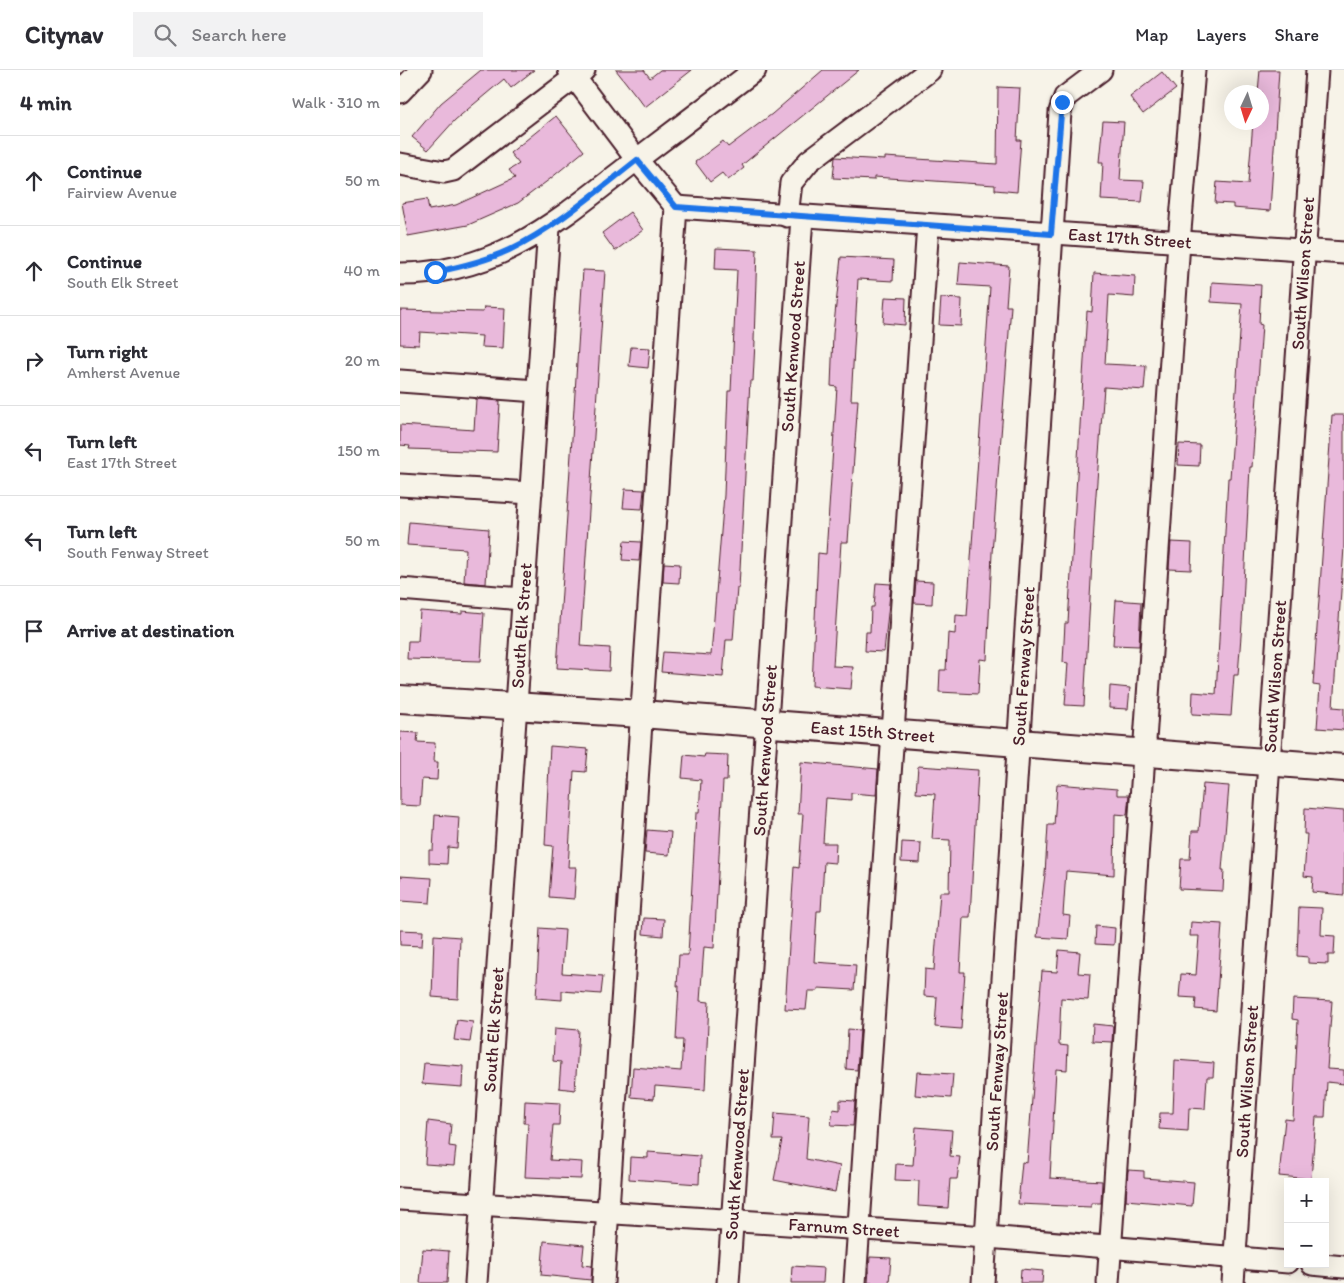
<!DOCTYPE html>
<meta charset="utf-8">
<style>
body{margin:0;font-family:Itim,sans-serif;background:#f2f2f3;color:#2b2b33}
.controls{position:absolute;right:15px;bottom:15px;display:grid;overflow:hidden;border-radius:0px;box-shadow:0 5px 20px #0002}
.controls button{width:45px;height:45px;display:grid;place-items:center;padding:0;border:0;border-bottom:1px solid #e1e1e2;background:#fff;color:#2b2b33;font:25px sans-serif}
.compass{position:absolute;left:824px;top:15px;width:45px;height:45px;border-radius:50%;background:#fff;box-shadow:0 5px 20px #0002;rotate:184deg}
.stop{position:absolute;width:15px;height:15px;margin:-11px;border:4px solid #1a73e8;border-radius:50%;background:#fff}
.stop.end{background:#1a73e8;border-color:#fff;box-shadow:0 1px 5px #0008}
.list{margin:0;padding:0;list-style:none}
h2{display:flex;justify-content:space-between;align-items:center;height:65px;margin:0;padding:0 20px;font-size:21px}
h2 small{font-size:16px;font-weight:400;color:#7c7c81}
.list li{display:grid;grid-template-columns:32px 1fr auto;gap:15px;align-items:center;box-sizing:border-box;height:90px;padding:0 20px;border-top:1px solid #e1e1e2}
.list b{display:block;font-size:19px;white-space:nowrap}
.list p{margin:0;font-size:16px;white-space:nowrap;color:#7c7c81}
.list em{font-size:16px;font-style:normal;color:#7c7c81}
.icon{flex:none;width:28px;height:28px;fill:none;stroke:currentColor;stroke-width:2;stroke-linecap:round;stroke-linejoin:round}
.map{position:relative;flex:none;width:944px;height:1213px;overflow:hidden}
header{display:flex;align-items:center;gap:30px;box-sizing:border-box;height:70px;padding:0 25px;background:#fff;border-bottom:1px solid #e1e1e2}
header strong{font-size:24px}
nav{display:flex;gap:28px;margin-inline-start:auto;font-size:18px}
.search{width:350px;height:45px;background:#f2f2f3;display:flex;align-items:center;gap:12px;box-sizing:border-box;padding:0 18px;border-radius:0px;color:#7c7c81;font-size:19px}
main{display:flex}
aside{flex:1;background:#fff}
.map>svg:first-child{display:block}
.building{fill:#e9b9db;stroke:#4a1f2b}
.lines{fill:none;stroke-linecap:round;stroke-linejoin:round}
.minor-casing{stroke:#4a1f2b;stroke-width:25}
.major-casing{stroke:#4a1f2b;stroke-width:30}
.minor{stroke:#f7f3e8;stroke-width:21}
.major{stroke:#f7f3e8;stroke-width:26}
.route{stroke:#1a73e8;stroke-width:6}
.labels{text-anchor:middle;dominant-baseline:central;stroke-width:4.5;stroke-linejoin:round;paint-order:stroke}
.street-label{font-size:18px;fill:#4a1f2b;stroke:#f7f3e8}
</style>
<header>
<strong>Citynav</strong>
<div class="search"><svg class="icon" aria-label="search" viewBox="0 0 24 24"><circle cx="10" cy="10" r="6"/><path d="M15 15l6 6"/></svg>Search here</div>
<nav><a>Map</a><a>Layers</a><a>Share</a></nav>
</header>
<main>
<aside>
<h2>4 min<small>Walk · 310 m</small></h2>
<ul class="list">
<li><svg class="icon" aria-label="ahead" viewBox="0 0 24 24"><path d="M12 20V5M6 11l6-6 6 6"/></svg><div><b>Continue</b><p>Fairview Avenue</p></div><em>50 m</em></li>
<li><svg class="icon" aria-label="ahead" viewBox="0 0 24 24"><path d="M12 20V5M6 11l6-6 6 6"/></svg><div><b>Continue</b><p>South Elk Street</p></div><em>40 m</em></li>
<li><svg class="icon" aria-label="right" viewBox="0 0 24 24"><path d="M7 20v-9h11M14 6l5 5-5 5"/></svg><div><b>Turn right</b><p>Amherst Avenue</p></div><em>20 m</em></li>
<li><svg class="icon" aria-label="left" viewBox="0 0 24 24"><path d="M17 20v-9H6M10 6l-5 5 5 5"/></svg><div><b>Turn left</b><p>East 17th Street</p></div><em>150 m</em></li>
<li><svg class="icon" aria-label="left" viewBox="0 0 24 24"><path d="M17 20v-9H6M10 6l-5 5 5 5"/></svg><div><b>Turn left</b><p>South Fenway Street</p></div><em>50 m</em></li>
<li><svg class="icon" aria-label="arrive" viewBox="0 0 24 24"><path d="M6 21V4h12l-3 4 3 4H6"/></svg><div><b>Arrive at destination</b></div></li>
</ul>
</aside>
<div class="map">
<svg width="944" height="1213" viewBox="0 0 944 1213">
<rect width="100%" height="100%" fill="#f7f3e8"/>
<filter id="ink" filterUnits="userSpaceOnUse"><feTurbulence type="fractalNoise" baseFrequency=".02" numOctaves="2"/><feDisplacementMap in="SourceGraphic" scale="10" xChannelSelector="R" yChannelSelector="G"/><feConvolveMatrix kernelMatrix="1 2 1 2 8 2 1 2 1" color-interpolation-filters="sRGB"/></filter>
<g filter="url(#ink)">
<path class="building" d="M81,0h53l-23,18 -7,-9 -49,41 -27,30 -16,-13 29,-34z
M216,0h28l6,8 10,-8h32l-47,37z
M423,0h36l-117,95 2,3 -16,12 -6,-7 -12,9 -15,-20 28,-21 5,6 44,-33z
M860,0h19l-9,141 -37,-3v-4l-18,-1 2,-21 31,2 5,-62h9v-30h-4z
M762,2l14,17 -33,25 -13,-17z
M598,17l22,1 -3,52h4l-4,52 -22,-2v-5l-121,-8v3l-41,-2 2,-21 50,3v-3l112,7z
M156,46l28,35 -34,28 -32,24 -50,22 -60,11 -6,-33 25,-4 2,11 27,-5 59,-27 -6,-8 10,-6 -9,-11z
M703,51l21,1 -4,58 24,1 -2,21 -41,-2 2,-38h-4z
M230,142l13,18 -28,21 -13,-18z
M316,178l41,2 -3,91 1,1 -2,39h-3l-11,207h-2l-4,52h-7l-3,37 -62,-5 2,-20 48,3 13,-160 4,-104h3l6,-121 -22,-1z
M441,187l53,3 -1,21 -35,-2 -7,121h7l-10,142h-7l-8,124 20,1 -2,22 -39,-3 6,-133 8,1 11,-167 -6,-1 2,-52z
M560,192l49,4 -3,40h5l-19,247 -5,107 -7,-1 -2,35 -39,-2 1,-22h6l2,-37 7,1 1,-19 11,1 23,-329 -32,-2z
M183,200l22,1 -25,375 30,2 -1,23 -52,-3z
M694,203l41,3 -1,21 -25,-2 -4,69 41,2 -2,24 -40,-3 -9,121 -11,198 -19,-1 3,-42 -5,-1 2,-39h3l19,-312 5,1z
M812,212l49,3 -2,39 3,1 -10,142h-2l-8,156 -4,52h-4l-3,41 -39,-2 1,-22 23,2 12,-216h2l12,-174 -31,-2z
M485,227l21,1 -1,27 -22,-2z
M541,228l21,1 -1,27 -22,-1z
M84,237l21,1 -2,40 -22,-1 1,-11 -62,-4 -1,13 -19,-1v-34l83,2z
M231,277l19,1 -2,20 -19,-2z
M76,329l24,2 -3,51 -88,-3 1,-3 -10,-1v-20l74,5z
M932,345h12v132l-11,160 11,1v22l-27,-2 3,-42 -7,-1z
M779,374l21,1 -1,21 -21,-1z
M225,419l19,1 -2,19 -19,-1z
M9,452l80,7 -3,55 -22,-2 2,-33 -59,-4z
M224,471l17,1 -2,19 -17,-1z
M771,472l21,1 -1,27 -22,-1z
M264,493l16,1 -1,19 -16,-1z
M516,511l17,1 -1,22 -18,-1z
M476,513l15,1 -7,68 -19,-1 1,-19h4l1,-25h3z
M716,530l25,2 -2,44 -26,-1z
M20,541l42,3v-3l22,2 -3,48 -74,-2 1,-18h10z
M710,616l20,2 -2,21 -19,-1z
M0,662l18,1 -1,9 18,1 -1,19h4l-1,18 -15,-1 -2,27 -20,-1z
M150,676l38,3 -2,23 -12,-1 -6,96h8l-2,32 -25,-2 4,-51 -8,-1z
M305,684l23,1 -1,26h-4l-9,167 -10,-1 -4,54 9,1 -4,88 -50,-4 -1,13 -23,-2 2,-30 48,4 2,-31h-7l3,-54h-2l2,-31h9l8,-142h3l2,-33 -19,-2 2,-23 20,2z
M401,692l77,7 -2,26 -25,-2v7l-25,-2 -3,45h13l-1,20 -11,-1 -3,49h-4l-3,51 42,3 -2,25 -36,-2v3h-10l-2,19 -21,-1 9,-142 5,1 4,-54h-5z
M518,696l60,4 -8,147h-7l-3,55h5l-4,57 -26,-2 2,-30 -13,-1 1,-27 9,1 6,-78h9l1,-52 -18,-1 3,-45 -19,-1z
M657,714l60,5v6h12l-2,20 -12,-1 -1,61 -48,-4 -3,44 7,1 -2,23 -31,-2 8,-63 3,-49h6z
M803,714l26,2 -7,84h2l-1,21 -44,-2 2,-30h9l2,-28h7z
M905,738l39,3v84l-32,-3 1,-15 -9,-1 3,-42h-3z
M35,745l24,2 -2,31 -9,-1 -1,17 -18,-1v-13h4z
M247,760l24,2 -2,23 -24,-2z
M502,772l19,1 -1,20 -19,-1z
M0,806l32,2 -2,25 -30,-2z
M899,837l23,1 -1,27 14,1 -1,19h-6v9l-20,-1v-6l-11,-1z
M244,848l20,1 -1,17 -20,-2z
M791,852l31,2 -6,87 -21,-2 1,-11 -17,-1 2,-23 15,1 3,-39h-9z
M696,856l19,2 -1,17 -19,-1z
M140,858l25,2 -3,43 41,3 -2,18 -39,-3v9l-26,-2z
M0,860l23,1 -1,15 -22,-1z
M34,865l26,2 -2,62 -26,-2z
M659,880l21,2 -2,21 12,1 -2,26 -27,-2 -2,47 9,1 -1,24 -11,-1 -6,109 52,3 -1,22h-10v4l-73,-3 4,-42 5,1 15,-192 15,1z
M893,929l39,2 -5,68 17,1v14l-17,-2 -2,35h-9l-5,62 -32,-3 6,-57 8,1 5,-100 -6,-1z
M57,950l16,2 -3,20 -16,-2z
M693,954l20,2 -1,16 -20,-1z
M155,958l24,2 -4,60 -16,-2 2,-26 -8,-1z
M448,959l12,1 -3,40 -11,-1z
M775,990l39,3 -1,14h-6l-2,32 -16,-1 -1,23 -29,-2 1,-16h13z
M24,993l39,3 -1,21 -40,-3z
M517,1002l36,2 -2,24 -36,-3z
M440,1030l15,1 -2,25 -22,-1 2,-16 7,1z
M125,1031l35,2 -1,22h-6l-3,35 32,2 -1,17 -56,-2 3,-54h-4z
M375,1043l34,3 -3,43 34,7 -5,26 -61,-12 8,-40h-9z
M28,1051l23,3 -2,22 7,1 -2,19 -29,-2z
M516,1057l36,3 -2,26 10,1 -3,22h-7l-2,29 -30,-2 1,-25 -24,-1 1,-16 17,1z
M248,1082l52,4 -1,28 -70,-5 1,-22 18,1z
M728,1100l16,1v7l50,4 -2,24 -66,-6z
M144,1171l40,4 -2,20 10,1 -1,14 -50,-5z
M23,1179l26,2 -2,32h-27z
M470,1187l21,1 -2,25h-21z
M392,1196l32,2 -1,15h-32z
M621,1199l22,2 -1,12h-22z"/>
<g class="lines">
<defs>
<g id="minor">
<path d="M169,0l68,90 39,47"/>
<path d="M0,22l21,-22"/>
<path d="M0,94l44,8 9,-2 131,-100"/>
<path id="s1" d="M276,137l668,46"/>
<path d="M387,146l4,-33 18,-22 121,-91"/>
<path d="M0,204c98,0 158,-53 231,-110 41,-31 83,-63 124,-94"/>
<path d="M0,311l137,10"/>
<path d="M0,415l131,8"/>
<path d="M0,519l122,10"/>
<path id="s2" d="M0,1129l587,38 301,25"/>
<path d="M912,1194l32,3"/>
<path id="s3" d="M76,1213l73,-1055"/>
<path d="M203,1213l73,-1076"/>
<path id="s4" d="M328,1213l74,-1066"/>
<path d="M455,1213l73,-1058"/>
<path id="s5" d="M583,1213l77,-1171 5,-15 36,-27"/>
<path d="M708,1213l71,-1041 15,-172"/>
<path id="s6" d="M833,1213l84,-1213"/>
</g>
<g id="major">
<path id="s7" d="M0,629l241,15 703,54"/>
</g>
</defs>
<use href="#minor" class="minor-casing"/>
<use href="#major" class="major-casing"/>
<use href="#minor" class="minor"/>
<use href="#major" class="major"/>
</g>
</g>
<g class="lines" filter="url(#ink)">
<path class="route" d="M35,202c25,-5 51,-11 74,-22 47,-23 87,-58 128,-90l39,47 375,27 11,-132"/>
</g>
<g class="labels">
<g class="street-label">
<text stroke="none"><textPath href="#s1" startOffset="455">East 17th Street</textPath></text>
<text stroke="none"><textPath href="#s6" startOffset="1012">South Wilson Street</textPath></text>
<text stroke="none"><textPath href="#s4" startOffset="939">South Kenwood Street</textPath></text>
<text stroke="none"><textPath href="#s3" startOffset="659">South Elk Street</textPath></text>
<text stroke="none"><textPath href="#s5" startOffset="618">South Fenway Street</textPath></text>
<text stroke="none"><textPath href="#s6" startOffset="608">South Wilson Street</textPath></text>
<text stroke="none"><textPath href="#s7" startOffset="474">East 15th Street</textPath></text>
<text stroke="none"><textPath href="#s4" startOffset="534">South Kenwood Street</textPath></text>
<text stroke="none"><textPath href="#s3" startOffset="254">South Elk Street</textPath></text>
<text stroke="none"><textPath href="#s5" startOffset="212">South Fenway Street</textPath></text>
<text stroke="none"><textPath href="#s6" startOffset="202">South Wilson Street</textPath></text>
<text stroke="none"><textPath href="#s4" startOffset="129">South Kenwood Street</textPath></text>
<text stroke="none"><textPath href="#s2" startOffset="445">Farnum Street</textPath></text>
</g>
</g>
</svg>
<div class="controls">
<button>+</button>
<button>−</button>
</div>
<svg class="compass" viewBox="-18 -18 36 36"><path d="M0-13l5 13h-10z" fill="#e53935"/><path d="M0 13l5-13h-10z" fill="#7c7c81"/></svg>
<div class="stop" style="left:35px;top:202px"></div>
<div class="stop end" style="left:662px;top:32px"></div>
</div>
</main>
